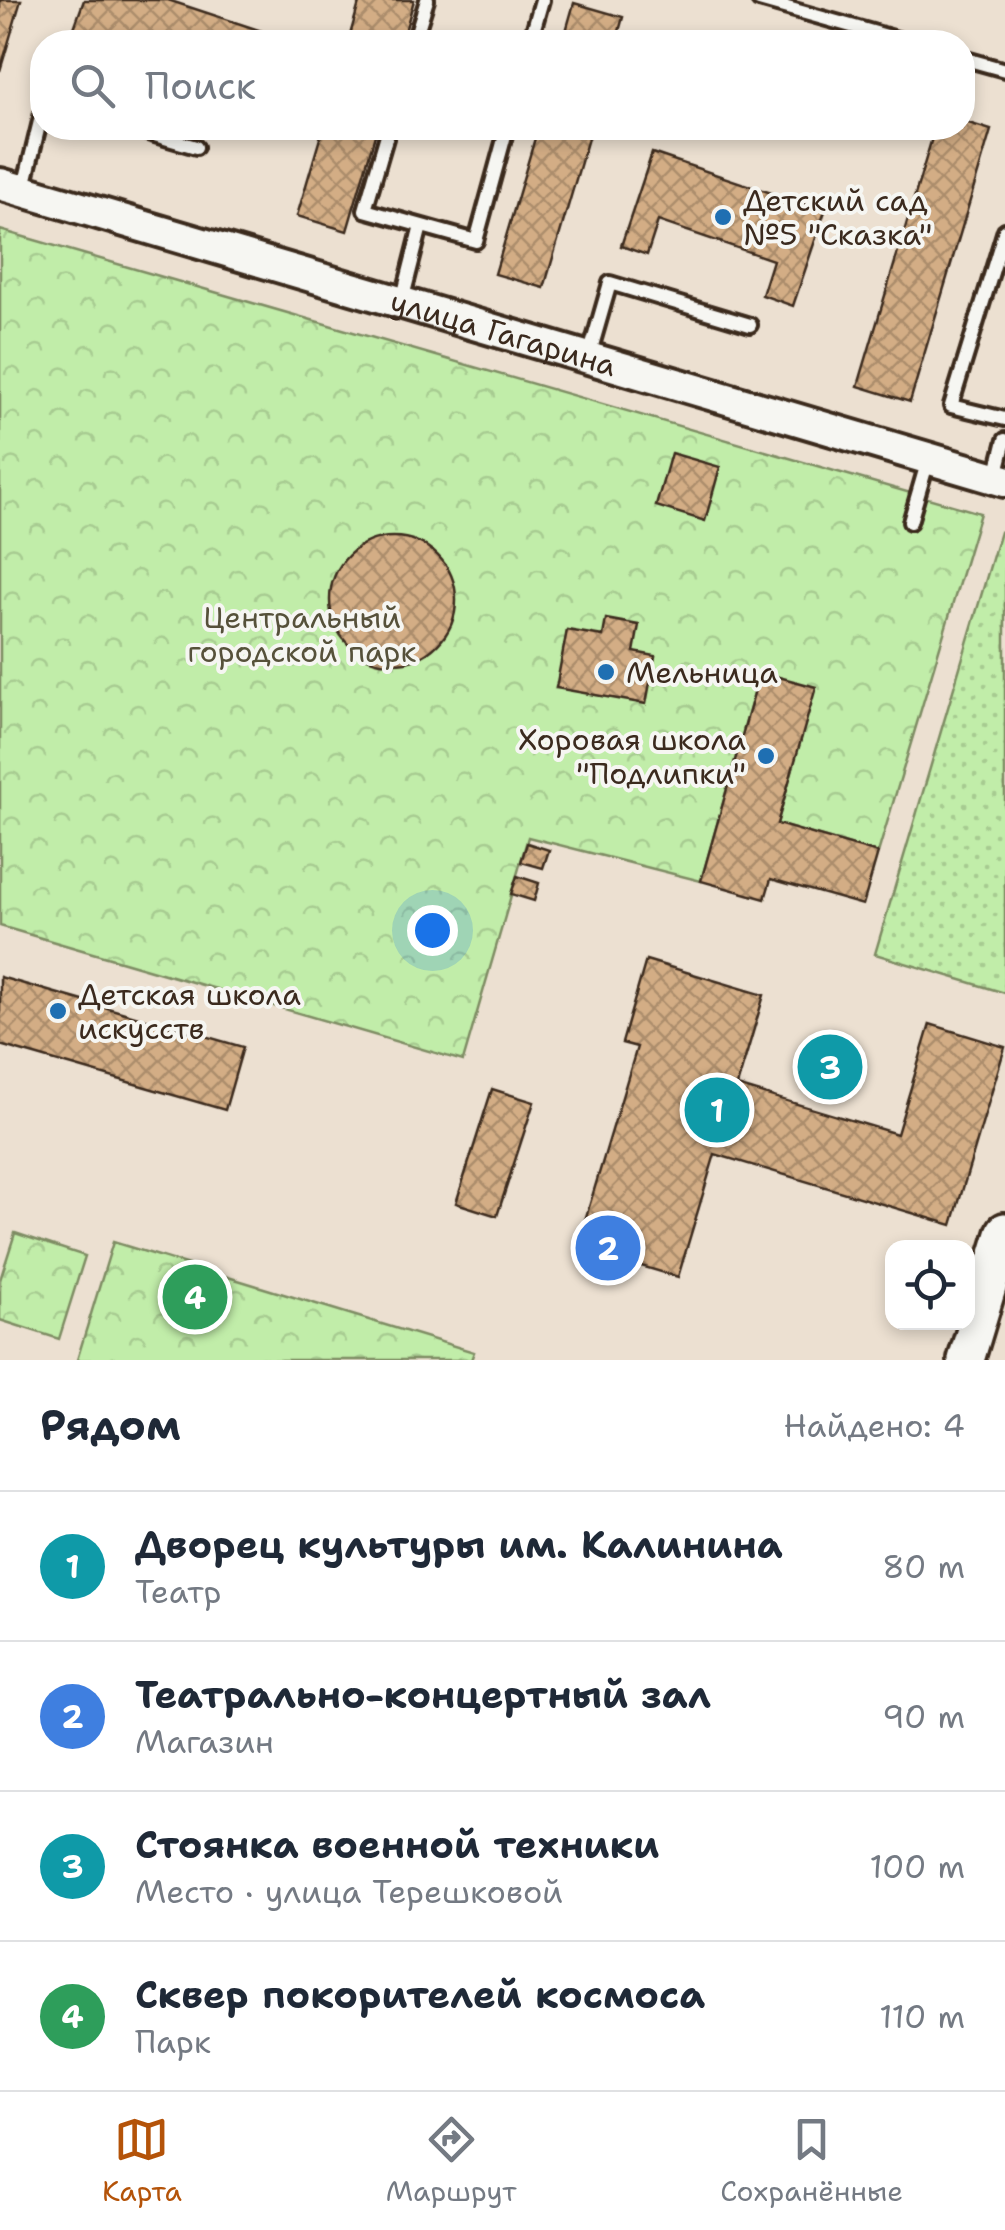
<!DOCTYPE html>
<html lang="ru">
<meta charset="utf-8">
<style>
body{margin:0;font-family:"Shantell Sans",sans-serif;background:#f2f2f3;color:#1f2937}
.controls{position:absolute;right:30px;bottom:30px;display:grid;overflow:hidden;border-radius:20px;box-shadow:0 5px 15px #0003}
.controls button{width:90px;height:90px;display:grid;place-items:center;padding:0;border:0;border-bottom:2px solid #e0e1e3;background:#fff;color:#1f2937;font:50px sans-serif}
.you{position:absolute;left:432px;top:930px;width:35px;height:35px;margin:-25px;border:8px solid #fff;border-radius:50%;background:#1a73e8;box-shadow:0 0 0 15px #1a73e833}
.badge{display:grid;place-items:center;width:65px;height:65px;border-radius:50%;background:#b45309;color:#fff;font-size:32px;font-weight:700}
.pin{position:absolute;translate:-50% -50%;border:5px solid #fff;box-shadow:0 2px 10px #0006}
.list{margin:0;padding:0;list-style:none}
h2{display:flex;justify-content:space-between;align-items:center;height:130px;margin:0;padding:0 40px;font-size:42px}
h2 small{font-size:32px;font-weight:400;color:#747a83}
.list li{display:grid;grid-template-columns:65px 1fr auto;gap:30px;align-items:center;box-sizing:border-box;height:150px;padding:0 40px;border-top:2px solid #e0e1e3}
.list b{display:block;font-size:38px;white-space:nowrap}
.list p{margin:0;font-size:32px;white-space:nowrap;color:#747a83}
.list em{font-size:32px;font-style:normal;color:#747a83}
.icon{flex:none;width:55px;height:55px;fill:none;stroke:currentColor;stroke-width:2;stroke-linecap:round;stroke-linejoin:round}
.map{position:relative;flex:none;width:1005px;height:1360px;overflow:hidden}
.search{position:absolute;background:#fff;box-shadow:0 5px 15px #0003;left:30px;right:30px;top:30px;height:110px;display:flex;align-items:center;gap:25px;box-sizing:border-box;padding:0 35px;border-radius:40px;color:#747a83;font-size:38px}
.sheet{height:730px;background:#fff}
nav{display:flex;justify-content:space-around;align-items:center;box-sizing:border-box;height:140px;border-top:2px solid #e0e1e3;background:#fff;font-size:28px;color:#747a83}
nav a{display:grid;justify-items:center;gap:5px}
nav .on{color:#b45309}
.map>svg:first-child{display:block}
.grass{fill:url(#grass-dots);stroke:#7e8c64;stroke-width:2.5}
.park{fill:url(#park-crowns);stroke:#7e8c64;stroke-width:2.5}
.building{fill:url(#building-cross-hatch);stroke:#3b2a1e;stroke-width:2.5}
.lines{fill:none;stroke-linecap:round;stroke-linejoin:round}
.service-casing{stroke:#3b2a1e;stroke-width:20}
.tertiary-casing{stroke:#3b2a1e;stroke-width:38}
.secondary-casing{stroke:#3b2a1e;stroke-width:42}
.service{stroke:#f6f6f2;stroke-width:12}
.tertiary{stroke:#f6f6f2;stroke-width:30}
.secondary{stroke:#f6f6f2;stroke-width:35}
.poi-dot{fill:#1f6fb2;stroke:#f6f6f2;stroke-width:4}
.labels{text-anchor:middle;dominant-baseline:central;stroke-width:8;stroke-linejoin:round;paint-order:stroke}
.poi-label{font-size:30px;fill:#3b2a1e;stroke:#f6f6f2;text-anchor:start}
.street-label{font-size:30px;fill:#3b2a1e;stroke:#f6f6f2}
.park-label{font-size:30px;fill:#56513a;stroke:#f6f6f2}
</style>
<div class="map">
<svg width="1005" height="1360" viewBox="0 0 1005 1360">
<defs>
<pattern id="grass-dots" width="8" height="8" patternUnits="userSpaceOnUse" patternTransform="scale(2.5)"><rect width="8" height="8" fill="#c1eda9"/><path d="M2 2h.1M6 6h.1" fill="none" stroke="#a7cb91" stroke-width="1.8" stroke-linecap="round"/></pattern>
<pattern id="park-crowns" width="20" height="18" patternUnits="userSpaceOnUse" patternTransform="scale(2.5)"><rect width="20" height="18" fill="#c1eda9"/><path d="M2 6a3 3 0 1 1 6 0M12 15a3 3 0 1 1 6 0" fill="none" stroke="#a7cb91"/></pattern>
<pattern id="building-cross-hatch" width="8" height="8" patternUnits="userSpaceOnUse" patternTransform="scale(2.5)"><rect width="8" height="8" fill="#d3ad85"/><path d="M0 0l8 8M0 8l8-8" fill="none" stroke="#ac8d6c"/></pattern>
</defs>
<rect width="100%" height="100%" fill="#ece0d1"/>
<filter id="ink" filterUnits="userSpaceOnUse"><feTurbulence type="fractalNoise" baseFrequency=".01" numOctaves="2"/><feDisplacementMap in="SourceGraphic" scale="20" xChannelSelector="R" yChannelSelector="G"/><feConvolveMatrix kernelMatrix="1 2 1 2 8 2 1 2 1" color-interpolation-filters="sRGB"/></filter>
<g filter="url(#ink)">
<path class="grass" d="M1000,532l5,2v459l-130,-39z"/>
<path class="park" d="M0,230l980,283 -102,340 -101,-29 38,-136 -55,-16 -59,209 -173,-44 -65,224 -463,-135z
M15,1233l70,23 -26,83 -59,-19v-40z
M113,1242l361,110 -3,8h-394z"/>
<path class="building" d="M0,0h21l-21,71z
M84,0h84l97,32 -4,10h-192z
M360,0h54l-12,42h-54z
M574,3l49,14 -7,25h-53z
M962,121l29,9 -81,272 -52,-16 77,-258h27z
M323,128h54l-30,103 -50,-15z
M538,128h53l-47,160 -49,-14z
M652,153l173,58 -32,95 -31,-11 11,-35 -115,-39 -11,34 -26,-9z
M671,453l49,14 -15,54 -49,-15z
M330 600a63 63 0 1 1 126 0a63 63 0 1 1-126 0Z
M606,619l33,6 -5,27 21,4 -9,48 -90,-16 11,-58 36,6z
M760,672l56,15 -39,137 101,29 -15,52 -92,-26 -6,20 -64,-18z
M527,843l22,7 -6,18 -22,-6z
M517,876l22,7 -5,18 -23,-7z
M646,960l118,35 -27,91 160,48 33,-110 75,23 -53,178 -237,-71 -37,123 -101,-30 60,-200 -15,-4z
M0,977l243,70 -18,63 -225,-65z
M492,1089l42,13 -37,114 -41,-13z"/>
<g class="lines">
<defs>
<path id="service" d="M759,0l149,42
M414,42l13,-42
M530,42l12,-42
M962,58l43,12
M130,128l66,19
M389,128l-24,82 111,31 31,-113
M23,191l19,-78
M1005,230l-54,176 54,13
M402,301l19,-75
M589,356l21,-73 140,42
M996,476l9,-36
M910,522l18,-62"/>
<g id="tertiary">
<path id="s1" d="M0,184l1005,297"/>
</g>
<path id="secondary" d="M966,1360l39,-129"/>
</defs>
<use href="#service" class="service-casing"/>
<use href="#tertiary" class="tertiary-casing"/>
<use href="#secondary" class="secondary-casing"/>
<use href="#service" class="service"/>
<use href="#tertiary" class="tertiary"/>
<use href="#secondary" class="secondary"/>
</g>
</g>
<g class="poi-dot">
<circle cx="723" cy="217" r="10"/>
<circle cx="606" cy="672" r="10"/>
<circle cx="766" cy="756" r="10"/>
<circle cx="58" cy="1011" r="10"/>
</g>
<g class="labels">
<g class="poi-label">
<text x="743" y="200">Детский сад<tspan x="743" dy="34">№5 "Сказка"</tspan></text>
<text x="626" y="672">Мельница</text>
<text x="746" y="739" text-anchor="end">Хоровая школа<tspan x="746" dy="34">"Подлипки"</tspan></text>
<text x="78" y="994">Детская школа<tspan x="78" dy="34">искусств</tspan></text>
</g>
<g class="street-label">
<text stroke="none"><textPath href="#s1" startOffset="525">улица Гагарина</textPath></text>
</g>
<g class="park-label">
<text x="302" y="617">Центральный<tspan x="302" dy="34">городской парк</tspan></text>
</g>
</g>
</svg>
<div class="controls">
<button><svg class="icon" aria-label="locate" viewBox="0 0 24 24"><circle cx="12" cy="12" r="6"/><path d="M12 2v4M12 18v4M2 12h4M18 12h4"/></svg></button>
</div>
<div class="you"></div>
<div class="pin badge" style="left:717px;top:1110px;background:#0f9aa8">1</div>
<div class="pin badge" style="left:608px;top:1248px;background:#3f7fe0">2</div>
<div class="pin badge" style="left:830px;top:1067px;background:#0f9aa8">3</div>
<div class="pin badge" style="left:195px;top:1297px;background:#2e9e5b">4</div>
<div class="search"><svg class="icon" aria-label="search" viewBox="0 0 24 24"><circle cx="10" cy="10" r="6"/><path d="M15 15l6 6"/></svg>Поиск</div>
</div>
<section class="sheet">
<h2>Рядом<small>Найдено: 4</small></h2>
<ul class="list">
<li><span class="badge" style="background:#0f9aa8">1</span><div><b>Дворец культуры им. Калинина</b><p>Театр</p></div><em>80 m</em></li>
<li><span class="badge" style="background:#3f7fe0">2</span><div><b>Театрально-концертный зал</b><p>Магазин</p></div><em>90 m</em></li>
<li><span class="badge" style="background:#0f9aa8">3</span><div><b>Стоянка военной техники</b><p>Место · улица Терешковой</p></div><em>100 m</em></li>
<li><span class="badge" style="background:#2e9e5b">4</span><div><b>Сквер покорителей космоса</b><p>Парк</p></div><em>110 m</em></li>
</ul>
</section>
<nav>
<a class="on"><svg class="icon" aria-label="map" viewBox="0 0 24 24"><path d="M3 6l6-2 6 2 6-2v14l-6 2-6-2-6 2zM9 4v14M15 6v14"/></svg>Карта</a>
<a><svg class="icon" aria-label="directions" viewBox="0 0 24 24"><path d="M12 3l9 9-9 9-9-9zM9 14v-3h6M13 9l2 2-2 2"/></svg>Маршрут</a>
<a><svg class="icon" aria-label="saved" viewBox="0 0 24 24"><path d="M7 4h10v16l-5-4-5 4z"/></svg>Сохранённые</a>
</nav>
